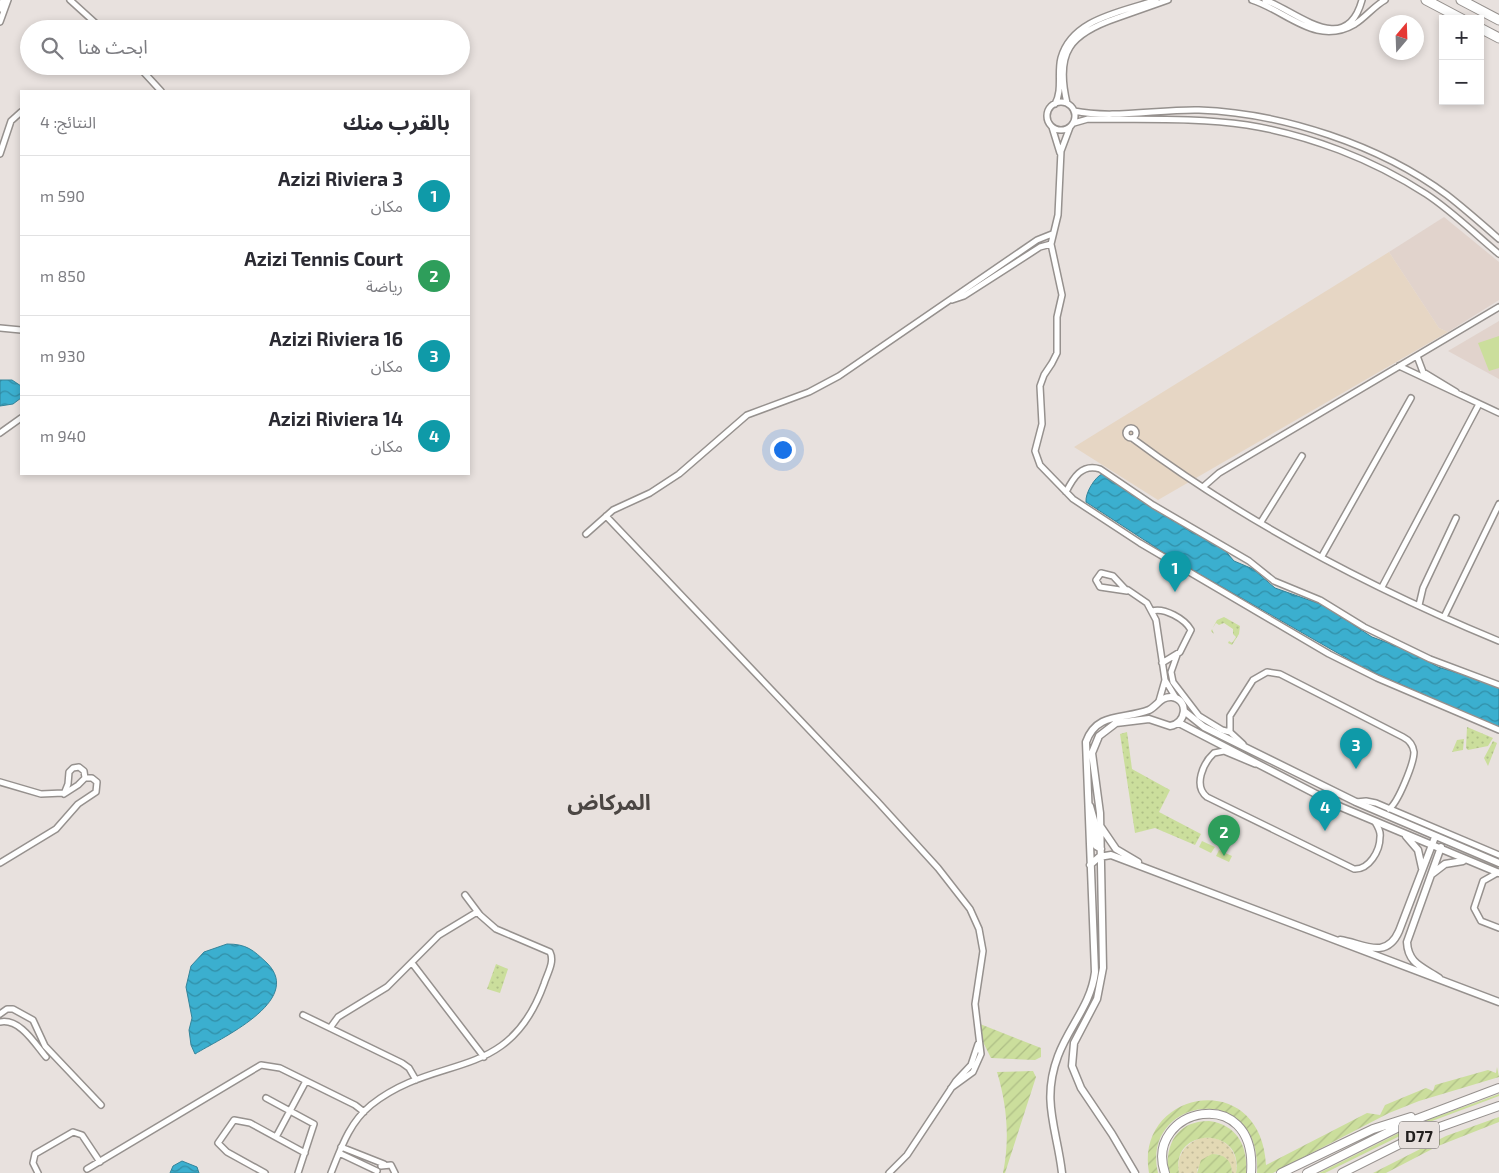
<!DOCTYPE html>
<html lang="ar">
<meta charset="utf-8">
<style>
body{margin:0;font-family:"Exo 2","Noto Sans Arabic",sans-serif;background:#f2f2f3;color:#2b2b33;direction:rtl}
.controls{position:absolute;right:15px;top:15px;display:grid;overflow:hidden;border-radius:0px;box-shadow:0 2px 8px #0003}
.controls button{width:45px;height:45px;display:grid;place-items:center;padding:0;border:0;border-bottom:1px solid #e1e1e2;background:#fff;color:#2b2b33;font:25px sans-serif}
.compass{position:absolute;left:1379px;top:15px;width:45px;height:45px;border-radius:50%;background:#fff;box-shadow:0 2px 8px #0003;rotate:19deg}
.you{position:absolute;left:782px;top:449px;width:18px;height:18px;margin:-12px;border:4px solid #fff;border-radius:50%;background:#1a73e8;box-shadow:0 0 0 8px #1a73e833}
.badge{display:grid;place-items:center;width:32px;height:32px;border-radius:50%;background:#7c3aed;color:#fff;font-size:16px;font-weight:700}
.pin{position:absolute;translate:-50% -41px;filter:drop-shadow(0 1px 2px #0008)}
.pin::after{content:'';position:absolute;top:26px;width:18px;height:15px;background:inherit;clip-path:polygon(0 0,100% 0,50% 100%)}
.list{margin:0;padding:0;list-style:none}
h2{display:flex;justify-content:space-between;align-items:center;height:65px;margin:0;padding:0 20px;font-size:21px}
h2 small{font-size:16px;font-weight:400;color:#7c7c81}
.list li{display:grid;grid-template-columns:32px 1fr auto;gap:15px;align-items:center;box-sizing:border-box;height:80px;padding:0 20px;border-top:1px solid #e1e1e2}
.list b{display:block;font-size:19px;white-space:nowrap}
.list p{margin:0;font-size:16px;white-space:nowrap;color:#7c7c81}
.list em{font-size:16px;font-style:normal;color:#7c7c81}
.icon{flex:none;width:28px;height:28px;fill:none;stroke:currentColor;stroke-width:2;stroke-linecap:round;stroke-linejoin:round}
.map{position:relative;flex:none;width:1499px;height:1173px;overflow:hidden;direction:ltr}
.search{position:absolute;background:#fff;box-shadow:0 2px 8px #0003;left:20px;top:20px;width:450px;height:55px;display:flex;align-items:center;gap:12px;box-sizing:border-box;padding:0 18px;border-radius:28px;color:#7c7c81;font-size:19px}
.panel{position:absolute;background:#fff;box-shadow:0 2px 8px #0003;left:20px;top:90px;width:450px;height:385px;border-radius:0px;direction:rtl}
.map>svg:first-child{display:block}
.built{fill:#e1d3cc}
.industrial{fill:#e6d6c4}
.grass{fill:#cbde9c}
.sand{fill:url(#sand-dots)}
.park{fill:url(#park-dots)}
.garden{fill:url(#garden-furrows)}
.water{fill:url(#water-waves);stroke:#34849a}
.lines{fill:none;stroke-linecap:round;stroke-linejoin:round}
.minor-casing{stroke:#96918e;stroke-width:8}
.tertiary-casing{stroke:#96918e;stroke-width:9}
.primary-casing{stroke:#96918e;stroke-width:10}
.motorway-casing{stroke:#96918e;stroke-width:11}
.minor{stroke:#fff;stroke-width:5}
.tertiary{stroke:#fff;stroke-width:6}
.primary{stroke:#fff;stroke-width:8}
.motorway{stroke:#fff;stroke-width:9}
.labels{text-anchor:middle;dominant-baseline:central;stroke-width:4;stroke-linejoin:round;paint-order:stroke}
.shield{fill:#e8e1de;stroke:#5d5958;stroke-width:1}
.shield-label{font-size:16px;font-weight:bold;fill:#221f1e}
.district-label{font-size:22px;font-weight:bold;fill:#4b4643;stroke:#e8e1de}
</style>
<div class="map">
<svg width="1499" height="1173" viewBox="0 0 1499 1173">
<defs>
<pattern id="sand-dots" width="8" height="8" patternUnits="userSpaceOnUse" patternTransform="scale(1.25)"><rect width="8" height="8" fill="#e3d9b4"/><path d="M2 2h.1M6 6h.1" fill="none" stroke="#c2ba9a" stroke-width="1.8" stroke-linecap="round"/></pattern>
<pattern id="park-dots" width="8" height="8" patternUnits="userSpaceOnUse" patternTransform="scale(1.25)"><rect width="8" height="8" fill="#cbde9c"/><path d="M2 2h.1M6 6h.1" fill="none" stroke="#aebe86" stroke-width="1.8" stroke-linecap="round"/></pattern>
<pattern id="garden-furrows" width="10" height="10" patternUnits="userSpaceOnUse" patternTransform="scale(1.25)"><rect width="10" height="10" fill="#cbde9c"/><path d="M-1 1l2-2M0 10L10 0M9 11l2-2" fill="none" stroke="#aebe86"/></pattern>
<pattern id="water-waves" width="16" height="10" patternUnits="userSpaceOnUse" patternTransform="scale(1.25)"><rect width="16" height="10" fill="#3bafcf"/><path d="M0 5q4-4 8 0t8 0" fill="none" stroke="#318ea7"/></pattern>
</defs>
<rect width="100%" height="100%" fill="#e8e1de"/>
<path class="built" d="M1444,217l55,45v38l-51,32 -9,-4 -50,-76z
M1499,321v58l-51,-28z"/>
<path class="industrial" d="M1389,252l50,76 9,4 -290,168 -84,-53z"/>
<path class="grass" d="M1499,336v32l-10,3 -11,-28z
M1202,841l13,6 -4,6 -12,-6z
M1219,850l13,6 -3,6 -13,-6z
M1499,1094v2l-75,28 -99,49h-6l98,-49z"/>
<path class="sand" d="M1201,1138c22,-4 39,13 35,35h-4c0,-10 -7,-18 -17,-19l-18,15v4h-18c-3,-17 6,-30 22,-35z"/>
<path class="park" d="M1224,617l16,9 -1,8 -7,11 -4,-2 1,-2 3,2 4,-6 -3,-3v-5l-9,-6 -5,2 -3,-2 -4,6 2,5 -3,-3 6,-11z
M1467,727l26,11 -5,8 -20,4 -2,-2z
M1127,732l5,37 38,21 -11,22 42,22 -6,11 -40,-17 -20,5 -15,-99z
M1464,739l-1,11 -11,2 5,-12z
M1493,741l4,2 -9,23 -4,-8z
M496,964l12,5 -8,24 -13,-4z"/>
<path class="garden" d="M980,1024l61,24v9l-6,3 -44,-2 -8,-16z
M1497,1067l2,10 -80,24 -30,12 -116,60h-16c5,-95 -117,-76 -99,0h-9c-15,-83 112,-107 117,-8l101,-52 13,2 5,-10 41,-17 7,3 2,-6 53,-15 8,3z
M1033,1071l3,6 -31,96h-2c7,-34 4,-68 -6,-101z
M1499,1117v5l-61,24 -52,27h-13l73,-37z
M1209,1121c29,4 39,26 37,52h-10c9,-47 -66,-47 -57,0h-11c-3,-29 9,-52 41,-52z
M1212,1154c12,0 20,6 20,19h-35l4,-13z"/>
<path class="water" d="M0,380h12l9,6v12l-8,6 -13,2z
M1102,474l86,56 34,17 12,14 19,8 22,19 48,17 49,32 35,13 31,17 61,19v42l-137,-61 -187,-107 -89,-58c-1,-9 9,-25 16,-28z
M227,944c20,0 26,6 40,19 38,38 -48,76 -72,91l-4,-9 -2,-15 3,-12 -6,-31 5,-21 13,-14z
M182,1161l15,6 2,6h-29l3,-7z"/>
<g class="lines">
<defs>
<path id="minor" d="M70,0l32,29
M1252,0c35,11 64,47 103,24 11,-7 19,-18 30,-24
M1265,0c31,11 81,59 97,0
M0,9l3,-9
M0,22l8,-22
M138,66l23,25
M1047 116a14 14 0 1 1 28 0a14 14 0 1 1-28 0Z
M1067,103c-12,-51 3,-69 50,-85 17,-6 34,-12 51,-18
M1055,104c8,-14 2,-31 6,-46 11,-40 62,-46 95,-58
M1074,111c39,8 85,-2 125,-1 83,3 181,35 248,85 18,14 35,29 52,44
M1074,123l14,-4c52,1 106,-2 159,6 62,10 125,34 179,69 26,17 49,40 73,60
M1052,127l8,26
M1070,127l-9,24 -3,64 -7,29 11,51 -5,22v36l-5,10 -8,12 -4,11 2,38 -7,27 5,14 33,34 67,44 189,111 48,24 122,52
M0,154l11,-33 10,-9
M952,300l12,-4 76,-49 11,-3
M0,328l21,2
M1417,356l6,16 33,20
M1399,366l100,47
M1126 433a5 5 0 1 1 10 0a5 5 0 1 1-10 0Z
M0,433l21,-15
M1132,438c111,83 239,150 367,203
M1203,487l16,-14 280,-166
M1066,492c7,-14 16,-29 34,-23l53,36 96,56 25,20 46,19 44,27 66,32 69,26
M606,516l271,285 61,67 32,41 9,20 4,22 -8,53 6,50 -8,18 -22,16
M1261,522l41,-66
M586,534l27,-24 37,-17 29,-19 68,-59 62,-23 30,-16 198,-136 15,-6
M1322,556l89,-158
M1101,573l12,3 14,15 -27,-4 -4,-7z
M1382,587l97,-183
M1128,590l19,13 9,17 9,60 -6,21
M1419,605l4,-17 33,-70
M1152,611c12,-4 33,8 39,19l-11,22 -18,11
M1444,617l55,-113
M1177,655l-6,17 2,10 26,34 23,14 8,2
M1165,680l11,18
M1243,744l-13,-12v-16l23,-36 14,-8 13,2 123,63c6,3 10,8 11,15 0,11 -16,51 -25,57
M1255,764l-31,-13 -10,2c-11,10 -21,33 -7,44l147,72c15,1 26,-18 26,-32 1,-5 -2,-10 -5,-15
M79,767l5,4 1,7 -7,7 -14,9 4,-10 1,-12 4,-4z
M0,782l41,12 22,-1
M1356,802l10,-1 10,2 123,52
M0,863l56,-34 22,-25 18,-12 1,-10 -5,-4h-7
M1499,872l-16,9 -9,27 7,13 18,7
M412,963l72,94
M0,1014l7,-5h6l20,11 12,26 56,59
M303,1015l99,48 7,5 7,12
M0,1022c20,-4 35,22 46,35
M330,1028l8,-11 49,-30 52,-52 38,-23
M266,1098l48,26 -16,49
M276,1137l30,-56
M341,1147l43,17
M339,1153l38,18
M381,1166l10,-1 4,8
M87,1169l174,-104 19,3 75,37 9,7
M38,1173l-5,-10 2,-9 38,-22 9,3 18,27
M265,1173l-38,-21 -9,-9 16,-23 16,3 55,30
M331,1173c10,-25 18,-50 40,-68 67,-53 137,-21 173,-121 3,-10 11,-22 6,-32l-54,-23 -16,-14 -15,-20
M889,1173l18,-18 49,-74 15,-16 7,-21"/>
<path id="tertiary" d="M1184,711l20,16 152,75 143,61
M1179,723l162,84 158,66
M1090,806l4,14 2,26 5,3
M1101,827l15,22 22,13
M1406,836l12,14 4,18
M1090,865l9,-8 12,-2 388,147
M1432,874l13,-10 18,-3
M1340,940c22,3 46,21 59,-9l36,-94
M1439,978c-16,-11 -31,-14 -32,-36l34,-95
M1062,1173c-5,-44 -21,-72 -4,-117 11,-30 33,-51 37,-84l-9,-230c11,-31 39,-22 63,-32 8,-4 12,-14 23,-13 18,3 14,27 -2,29l-21,-7 -33,4 -17,13 -7,17 8,60 3,155 -6,31 -23,44 -2,23 9,22 31,46 23,39"/>
<path id="primary" d="M1165,1173c-22,-65 93,-92 86,0
M1281,1173l92,-44 38,-12
M1307,1173l102,-51 90,-34
M1342,1173l78,-39 79,-28"/>
<path id="motorway" d="M1426,0l36,19
M1461,0l38,20
M1480,28l19,10"/>
</defs>
<use href="#minor" class="minor-casing"/>
<use href="#tertiary" class="tertiary-casing"/>
<use href="#primary" class="primary-casing"/>
<use href="#motorway" class="motorway-casing"/>
<use href="#minor" class="minor"/>
<use href="#tertiary" class="tertiary"/>
<use href="#primary" class="primary"/>
<use href="#motorway" class="motorway"/>
</g>
<g class="labels">
<rect class="shield" x="1399" y="1121.5" width="40" height="27" rx="4"/>
<g class="shield-label">
<text x="1419" y="1135">D77</text>
</g>
<g class="district-label">
<text x="609" y="801">المركاض</text>
</g>
</g>
</svg>
<div class="controls">
<button>+</button>
<button>−</button>
</div>
<svg class="compass" viewBox="-18 -18 36 36"><path d="M0-13l5 13h-10z" fill="#e53935"/><path d="M0 13l5-13h-10z" fill="#7c7c81"/></svg>
<div class="you"></div>
<div class="pin badge" style="left:1175px;top:592px;background:#0f9aa8">1</div>
<div class="pin badge" style="left:1224px;top:856px;background:#2e9e5b">2</div>
<div class="pin badge" style="left:1356px;top:769px;background:#0f9aa8">3</div>
<div class="pin badge" style="left:1325px;top:831px;background:#0f9aa8">4</div>
<div class="search"><svg class="icon" aria-label="search" viewBox="0 0 24 24"><circle cx="10" cy="10" r="6"/><path d="M15 15l6 6"/></svg>ابحث هنا</div>
<section class="panel">
<h2>بالقرب منك<small>النتائج: 4</small></h2>
<ul class="list">
<li><span class="badge" style="background:#0f9aa8">1</span><div><b>Azizi Riviera 3</b><p>مكان</p></div><em>590 m</em></li>
<li><span class="badge" style="background:#2e9e5b">2</span><div><b>Azizi Tennis Court</b><p>رياضة</p></div><em>850 m</em></li>
<li><span class="badge" style="background:#0f9aa8">3</span><div><b>Azizi Riviera 16</b><p>مكان</p></div><em>930 m</em></li>
<li><span class="badge" style="background:#0f9aa8">4</span><div><b>Azizi Riviera 14</b><p>مكان</p></div><em>940 m</em></li>
</ul>
</section>
</div>
